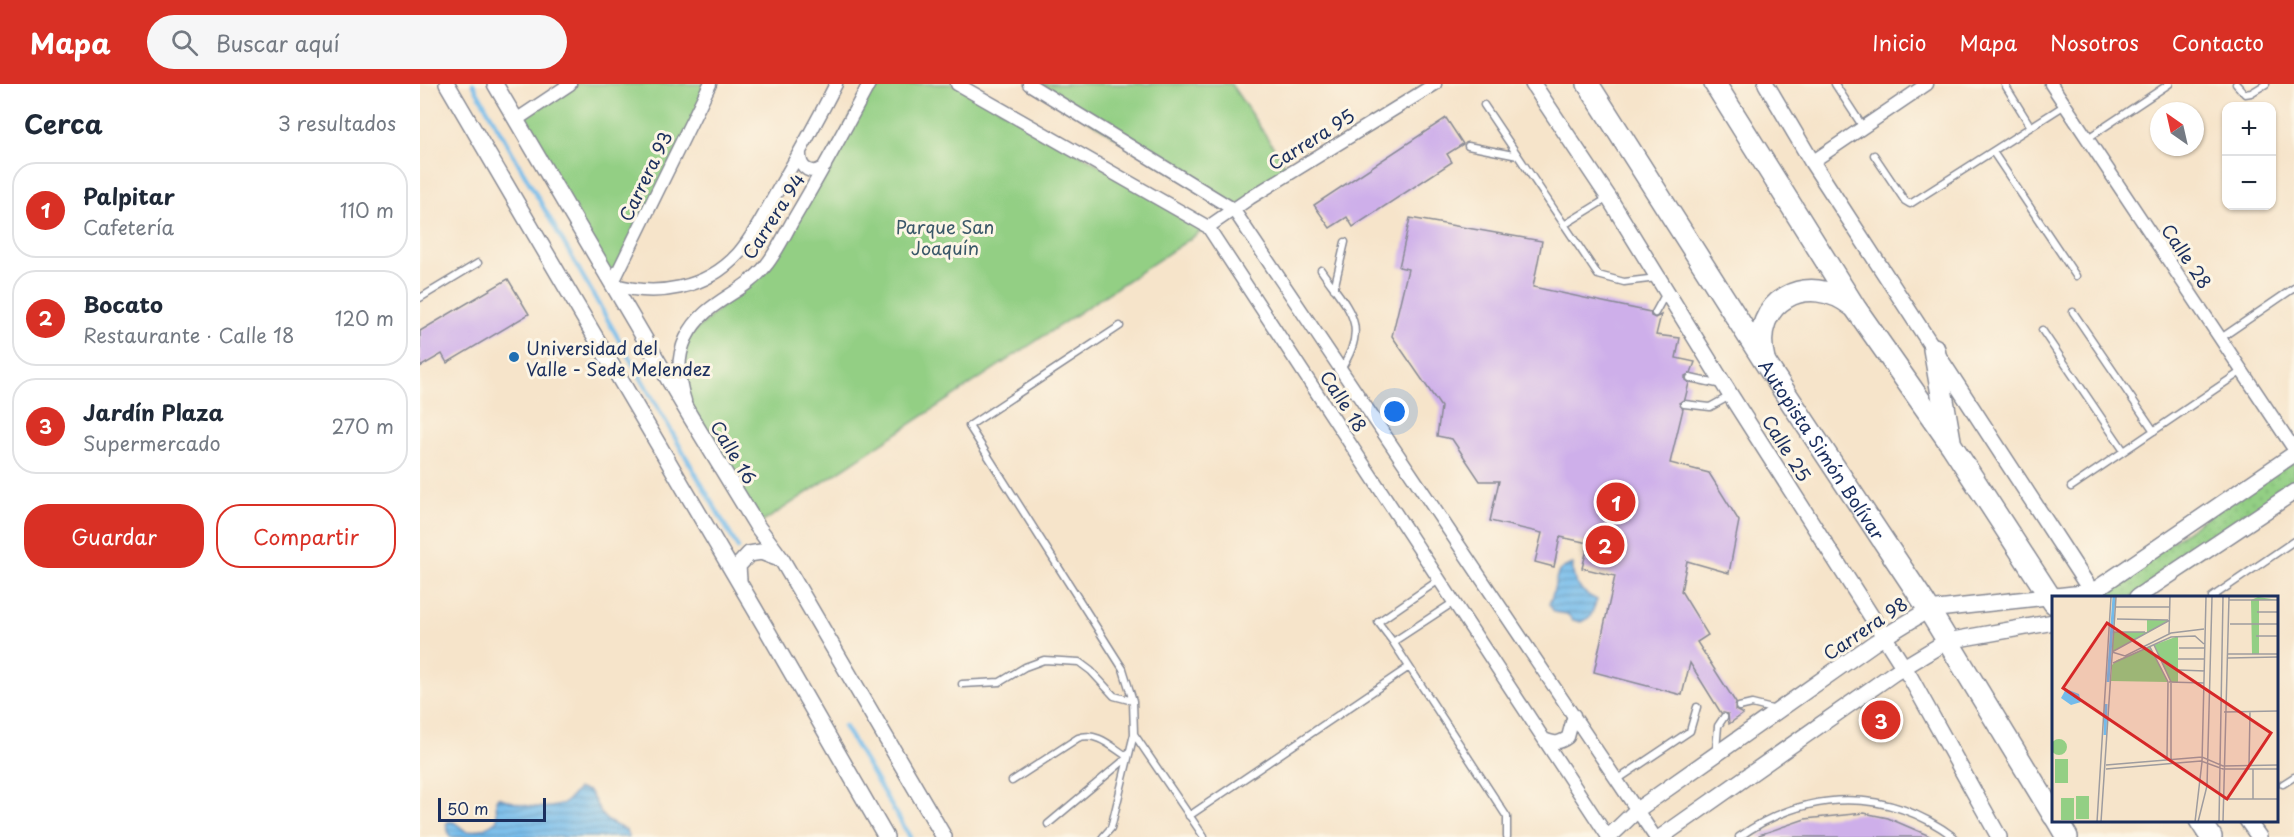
<!DOCTYPE html>
<html lang="es">
<meta charset="utf-8">
<style>
body{margin:0;font-family:"Playpen Sans",sans-serif;background:#f6f6f7;color:#1f2937}
.controls{position:absolute;right:18px;top:18px;display:grid;overflow:hidden;border-radius:12px;box-shadow:0 2px 4px #0004}
.controls button{width:54px;height:54px;display:grid;place-items:center;padding:0;border:0;border-bottom:2px solid #e0e1e3;background:#fff;color:#1f2937;font:30px sans-serif}
.compass{position:absolute;left:1730px;top:18px;width:54px;height:54px;border-radius:50%;background:#fff;box-shadow:0 2px 4px #0004;rotate:326deg}
.scale{position:absolute;left:18px;bottom:15px;width:108px;box-sizing:border-box;padding-left:6px;border:3px solid #1b2f5e;border-top:0;font-size:16px;line-height:21px;white-space:nowrap;color:#1b2f5e;-webkit-text-stroke:4px #fcf5e5;paint-order:stroke}
.you{position:absolute;left:975px;top:328px;width:21px;height:21px;margin:-15px;border:4px solid #fff;border-radius:50%;background:#1a73e8;box-shadow:0 0 0 9px #1a73e833}
.badge{display:grid;place-items:center;width:39px;height:39px;border-radius:50%;background:#d93025;color:#fff;font-size:20px;font-weight:700}
.pin{position:absolute;translate:-50% -50%;border:3px solid #fff;box-shadow:0 2px 6px #0006}
.list{margin:0;padding:0;list-style:none}
h2{display:flex;justify-content:space-between;align-items:center;height:78px;margin:0;padding:0 24px;font-size:26px}
h2 small{font-size:20px;font-weight:400;color:#747a83}
.list li{display:grid;grid-template-columns:39px 1fr auto;gap:18px;align-items:center;box-sizing:border-box;height:96px;margin:0 12px 12px;padding:0 12px;border:2px solid #e0e1e3;border-radius:24px}
.list b{display:block;font-size:22px;white-space:nowrap}
.list p{margin:0;font-size:20px;white-space:nowrap;color:#747a83}
.list em{font-size:20px;font-style:normal;color:#747a83}
.actions{display:flex;gap:12px;padding:18px 24px}
.actions a{flex:1;padding:14px 0;border:2px solid #d93025;border-radius:24px;text-align:center;font-size:21px;color:#d93025}
.actions .main{background:#d93025;color:#fff}
.icon{flex:none;width:33px;height:33px;fill:none;stroke:currentColor;stroke-width:2;stroke-linecap:round;stroke-linejoin:round}
.map{position:relative;flex:none;width:1874px;height:753px;overflow:hidden}
header{display:flex;align-items:center;gap:36px;box-sizing:border-box;height:84px;padding:0 30px;background:#d93025;color:#fff}
header strong{font-size:28px}
nav{display:flex;gap:33px;margin-inline-start:auto;font-size:21px}
.search{width:420px;height:54px;background:#f6f6f7;display:flex;align-items:center;gap:15px;box-sizing:border-box;padding:0 21px;border-radius:33px;color:#747a83;font-size:22px}
main{display:flex}
aside{flex:1;background:#fff}
.map>svg:first-child{display:block}
.grass{fill:url(#grass-dots);stroke:#577f71;stroke-width:1.5}
.park{fill:#93cf84;stroke:#577f71;stroke-width:1.5}
.water{fill:url(#water-rules);stroke:#4775a4;stroke-width:1.5}
.lines{fill:none;stroke-linecap:round;stroke-linejoin:round}
.stream{stroke:#73bbeb;stroke-width:4.5}
.building{fill:#ceafea}
.service-casing{stroke:#888a94;stroke-width:9}
.minor-casing{stroke:#888a94;stroke-width:15}
.tertiary-casing{stroke:#888a94;stroke-width:18}
.trunk-casing{stroke:#888a94;stroke-width:24}
.service{stroke:#fff;stroke-width:6}
.minor{stroke:#fff;stroke-width:12}
.tertiary{stroke:#fff;stroke-width:15}
.trunk{stroke:#fff;stroke-width:21}
.poi-dot{fill:#1f6fb2;stroke:#fcf5e5;stroke-width:2}
.labels{text-anchor:middle;dominant-baseline:central;stroke-width:6;stroke-linejoin:round;paint-order:stroke}
.street-label{font-size:18px;fill:#1b2f5e;stroke:#fcf5e5}
.park-label{font-size:18px;fill:#395768;stroke:#fcf5e5}
.poi-label{font-size:18px;fill:#1b2f5e;stroke:#fcf5e5;text-anchor:start}
.inset-river{fill:none;stroke:#73bbeb;stroke-width:3}
.inset-road{fill:none;stroke:#9e9c9f;stroke-width:1.5}
.view{fill:#d62828;fill-opacity:0.15;stroke:#d62828;stroke-width:3}
.inset-edge{fill:none;stroke:#1b2f5e;stroke-width:3}
</style>
<header>
<strong>Mapa</strong>
<div class="search"><svg class="icon" aria-label="search" viewBox="0 0 24 24"><circle cx="10" cy="10" r="6"/><path d="M15 15l6 6"/></svg>Buscar aquí</div>
<nav><a>Inicio</a><a>Mapa</a><a>Nosotros</a><a>Contacto</a></nav>
</header>
<main>
<aside>
<h2>Cerca<small>3 resultados</small></h2>
<ul class="list">
<li><span class="badge">1</span><div><b>Palpitar</b><p>Cafetería</p></div><em>110 m</em></li>
<li><span class="badge">2</span><div><b>Bocato</b><p>Restaurante · Calle 18</p></div><em>120 m</em></li>
<li><span class="badge">3</span><div><b>Jardín Plaza</b><p>Supermercado</p></div><em>270 m</em></li>
</ul>
<div class="actions"><a class="main">Guardar</a><a>Compartir</a></div>
</aside>
<div class="map">
<svg width="1874" height="753" viewBox="0 0 1874 753">
<defs>
<pattern id="grass-dots" width="8" height="8" patternUnits="userSpaceOnUse" patternTransform="scale(1.5)"><rect width="8" height="8" fill="#93cf84"/><path d="M2 2h.1M6 6h.1" fill="none" stroke="#7eb274" stroke-width="1.8" stroke-linecap="round"/></pattern>
<pattern id="water-rules" width="6" height="5" patternUnits="userSpaceOnUse" patternTransform="scale(1.5)"><rect width="6" height="5" fill="#73bbeb"/><path d="M0 2.5h6" fill="none" stroke="#5e98c2"/></pattern>
</defs>
<rect width="100%" height="100%" fill="#fcf5e5"/>
<filter id="ink" filterUnits="userSpaceOnUse"><feTurbulence type="fractalNoise" baseFrequency=".0167" numOctaves="2"/><feDisplacementMap in="SourceGraphic" scale="12" xChannelSelector="R" yChannelSelector="G"/><feConvolveMatrix kernelMatrix="1 2 1 2 8 2 1 2 1" color-interpolation-filters="sRGB"/></filter>
<filter id="wash" filterUnits="userSpaceOnUse"><feTurbulence type="fractalNoise" baseFrequency=".008" numOctaves="4" result="noise"/><feDisplacementMap in="SourceGraphic" scale="24" xChannelSelector="R" yChannelSelector="G"/><feGaussianBlur stdDeviation="1.35" result="paint"/><feColorMatrix in="noise" values="0 0 0 0 0 0 0 0 0 0 0 0 0 0 0 0 0 1.4 0 .05"/><feComposite in="paint" operator="in"/></filter>
<g filter="url(#wash)">
<rect width="100%" height="100%" fill="#f6e4ca"/>
<path class="grass" d="M1874,370v38l-157,105h-42z"/>
<path class="park" d="M150,0h140l-98,200 -96,-164z
M449,0h88l251,143 -451,299 -75,-134 4,-53 80,-73z
M609,0h202l60,89 -58,36z"/>
<path class="water" d="M1153,480c-2,19 8,28 24,36l-7,17 -9,5 -8,-2 -6,-6 -13,-2 -5,-8c2,-5 4,-9 5,-15 4,-16 1,-19 19,-25z
M158,705l11,2c16,25 6,26 37,39l3,7h-179l-4,-13 3,-3 5,1 13,10c13,-2 20,-4 30,-12l-1,-20 2,-3c19,7 52,18 70,3 4,-3 6,-8 10,-11z"/>
<g class="lines">
<path class="stream" d="M53,0l265,464
M424,642l66,111"/>
</g>
<g id="blocks">
<path class="building" d="M1026,34l17,26 -16,10 5,8 -99,65 -6,-10 -17,11 -16,-23z
M990,134l132,23 -9,46 117,25 1,4 4,2 6,-3 -5,20 24,3 -4,20 19,4 -4,11 -6,3v4l4,3 -4,16 -6,4 4,6 -13,54 39,10 30,48 -10,52 -42,-12 -6,30 27,44 -11,7 39,61 -1,7 8,4 -14,10 -1,-10 -7,-1 -31,-50 -8,32 -88,-23 21,-96 -33,-8 7,-25 -29,-6 -6,30 -19,-5 7,-29 -52,-12 9,-40h-19l-28,-42 -15,-3 4,-29 -49,-71 16,-67 -9,-2z
M88,195l21,35 -82,49 -5,-9 -22,13v-36z
M1444,729l24,5 44,19h-173v-2l46,-16z"/>
</g>
</g>
<g filter="url(#ink)">
<use href="#blocks" fill-opacity="0" stroke="#888a94" stroke-width="1.5"/>
<g class="lines">
<defs>
<path id="service" d="M1415,0l28,43
M1816,0l9,10 6,-1 15,-9
M1585,1l26,42
M1064,21l114,170 26,7 33,-4
M1668,54l81,-54
M1048,62l50,10
M1573,68l83,124
M1454,71l31,46 5,3 155,-99
M1144,141l44,-27
M901,186c26,38 50,54 20,99
M914,205l11,-47
M0,214l58,-35
M1653,228l81,119
M1235,229l11,-20
M1622,246l82,121
M1801,254l73,-50
M1270,294l32,7
M1264,320l26,3 20,-11
M1651,403l171,-116
M1792,513l82,-56
M1034,518l-61,40 114,175v20
M973,558l-15,-20 61,-42
M542,600l38,-2 25,-15 19,-7 35,2 12,9 23,25 19,5
M1319,623l13,-3 24,6
M714,650l70,103
M1296,666l2,-24 6,-9
M1197,696l73,-49 7,-24
M592,697l66,-43c19,-7 34,9 50,19l-80,67
M1863,700l11,-7
M769,732l220,-149
M683,753l8,-9 23,-94 -1,-33 -10,-32 -154,-243 151,-100
M1319,753c68,-48 148,-50 215,0"/>
<path id="minor" d="M290,0l-98,200c44,14 94,5 126,-30 17,-19 28,-44 41,-66 20,-34 39,-69 57,-104
M537,0l251,143 400,610
M609,0l204,125 422,628
M1631,0l243,365
M96,36l54,-36
M380,68c-1,17 12,25 25,14
M1392,78l115,-78
M788,143l42,-29 185,-114
M265,317c-7,-21 -8,-44 1,-63 18,-38 58,-43 81,-74 11,-14 19,-32 28,-47 26,-44 50,-88 74,-133
M1124,655c10,4 15,5 24,-2l6,-22"/>
<path id="tertiary" d="M27,0l320,546 119,207
M75,0l195,332 67,110 25,34 162,277
M1113,0l76,114 122,198 179,281 89,160
M1346,0l46,78 283,435
M319,496l-1,-14 11,-12 12,-2 21,8
M1717,513l157,-105
M1827,736l12,17
M1189,753l28,-27 237,-167 54,-33 164,-18 202,-138
M1241,753l233,-164 53,-32 107,-19"/>
<g id="trunk">
<path id="s1" d="M1168,0l180,283 156,235 130,214"/>
<path d="M1295,0l141,225 96,137 102,157"/>
<path d="M1514,265l16,91"/>
<path d="M1344,275c-15,-58 44,-89 89,-53"/>
<path d="M1637,736l10,17"/>
<path d="M1780,736l11,17"/>
</g>
</defs>
<use href="#service" class="service-casing"/>
<use href="#minor" class="minor-casing"/>
<use href="#tertiary" class="tertiary-casing"/>
<use href="#trunk" class="trunk-casing"/>
<use href="#service" class="service"/>
<use href="#minor" class="minor"/>
<use href="#tertiary" class="tertiary"/>
<use href="#trunk" class="trunk"/>
</g>
</g>
<circle class="poi-dot" cx="94" cy="273" r="6"/>
<g class="labels">
<g class="street-label">
<text transform="translate(891 55) rotate(-32)">Carrera 95</text>
<text transform="translate(225 92) rotate(-64)">Carrera 93</text>
<text transform="translate(353 132) rotate(-57)">Carrera 94</text>
<text transform="translate(1767 172) rotate(56)">Calle 28</text>
<text transform="translate(924 317) rotate(57)">Calle 18</text>
<text transform="translate(1367 364) rotate(58)">Calle 25</text>
<text stroke="none"><textPath href="#s1" startOffset="434">Autopista Simón Bolívar</textPath></text>
<text transform="translate(314 368) rotate(59)">Calle 16</text>
<text transform="translate(1445 544) rotate(-34)">Carrera 98</text>
</g>
<g class="park-label">
<text x="525" y="142">Parque San<tspan x="525" dy="21">Joaquín</tspan></text>
</g>
<g class="poi-label">
<text x="106" y="263">Universidad del<tspan x="106" dy="21">Valle - Sede Melendez</tspan></text>
</g>
</g>
<g transform="translate(1632 512)">
<rect width="226" height="226" fill="#f6e4ca"/>
<path d="M206,1l20,3h-19v54h-7l-1,-54zM95,24h23l-58,32 1,-20h34zM126,40v46h-7l-17,-37zM98,51l18,35 -57,-1 1,-16 5,-5zM-1 151a8 8 0 1 1 16 0a8 8 0 1 1-16 0ZM3,163h13v24h-13zM24,200h13v23h-13zM9,202h13v22h-13z" fill="#93cf84"/>
<path d="M14,93l13,5 2,8 -10,3 -10,-7z" fill="#73bbeb"/>
<path class="inset-river" d="M56,86l6,-85M53,139l1,-31"/>
<path class="inset-road" d="M177,4h49M63,11h55M205,16h21M65,23l51,1M178,28h48M61,36h32M117,38l1,-37M204,40h22M102,49l17,37v78M98,51l18,35 -1,77M127,52h26M60,56l13,4 46,-23 33,-4M60,56l58,-32M176,58h50M176,62l50,-1M126,63h27M61,67l58,-26 24,-1 9,8M127,74l26,1M117,86l35,1M172,116l54,-1M54,169l96,-8 21,9 55,-1M197,171l1,-55M54,173l95,-8 22,8h55M171,203h55M201,203v-30M45,226l14,-225M49,226l15,-225M143,226l7,-60 4,-165M146,226l9,-36 5,-189M167,226l4,-225M171,226l6,-225"/>
<path class="view" d="M55,27l164,110 -44,66 -164,-111z"/>
<rect width="226" height="226" class="inset-edge"/>
</g>
</svg>
<div class="controls">
<button>+</button>
<button>−</button>
</div>
<svg class="compass" viewBox="-18 -18 36 36"><path d="M0-13l5 13h-10z" fill="#e53935"/><path d="M0 13l5-13h-10z" fill="#747a83"/></svg>
<div class="scale">50 m</div>
<div class="you"></div>
<div class="pin badge" style="left:1196px;top:418px">1</div>
<div class="pin badge" style="left:1185px;top:461px">2</div>
<div class="pin badge" style="left:1461px;top:636px">3</div>
</div>
</main>
